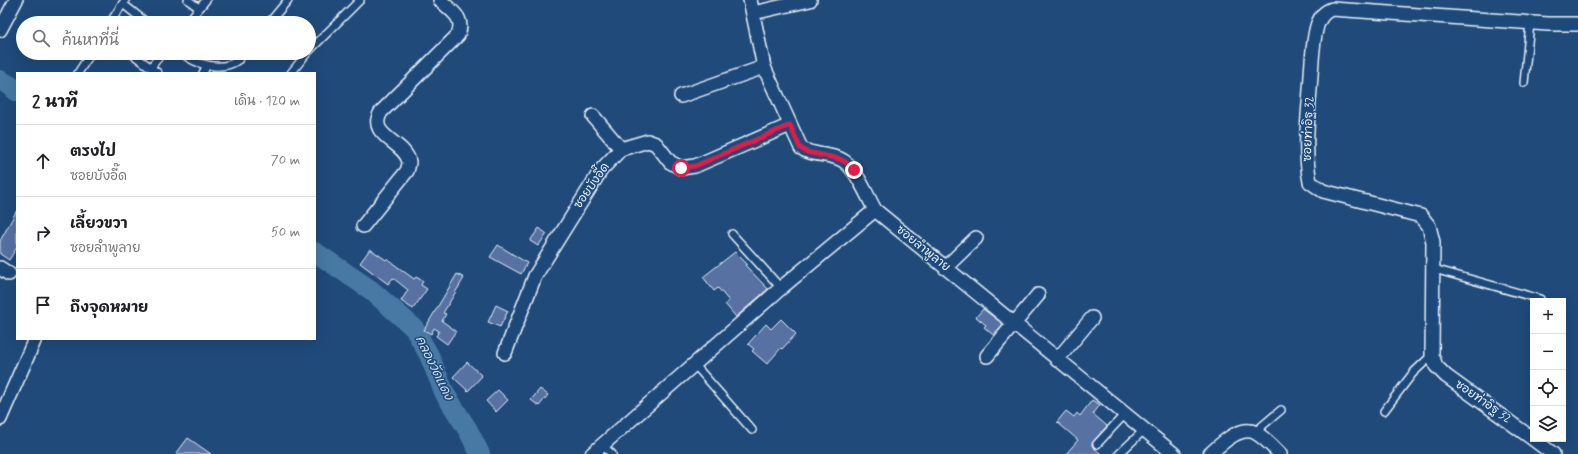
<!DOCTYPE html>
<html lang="th">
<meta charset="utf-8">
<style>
body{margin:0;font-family:Mynerve,"Playpen Sans Thai",sans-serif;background:#f2f2f2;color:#202124}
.controls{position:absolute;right:12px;bottom:12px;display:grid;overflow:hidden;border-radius:0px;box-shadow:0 4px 16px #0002}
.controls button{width:36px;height:36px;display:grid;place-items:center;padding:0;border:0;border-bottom:1px solid #e0e0e0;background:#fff;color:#202124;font:20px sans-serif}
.stop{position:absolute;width:12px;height:12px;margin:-9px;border:3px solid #e11d48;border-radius:50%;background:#fff}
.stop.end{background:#e11d48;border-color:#fff;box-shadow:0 1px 4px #0008}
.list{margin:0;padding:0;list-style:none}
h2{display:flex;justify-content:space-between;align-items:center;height:52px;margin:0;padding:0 16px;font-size:17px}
h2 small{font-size:13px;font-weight:400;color:#757577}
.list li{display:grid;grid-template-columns:26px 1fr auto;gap:12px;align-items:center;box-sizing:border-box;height:72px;padding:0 16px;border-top:1px solid #e0e0e0}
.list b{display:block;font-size:15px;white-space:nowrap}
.list p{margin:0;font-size:13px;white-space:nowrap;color:#757577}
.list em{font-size:13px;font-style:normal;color:#757577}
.icon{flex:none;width:22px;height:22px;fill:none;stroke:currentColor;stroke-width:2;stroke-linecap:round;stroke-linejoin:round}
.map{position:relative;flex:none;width:1578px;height:454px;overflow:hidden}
.search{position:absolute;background:#fff;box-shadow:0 4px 16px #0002;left:16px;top:16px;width:300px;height:44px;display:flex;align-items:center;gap:10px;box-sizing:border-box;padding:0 14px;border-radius:22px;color:#757577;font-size:15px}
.panel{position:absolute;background:#fff;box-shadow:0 4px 16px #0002;left:16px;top:72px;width:300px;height:268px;border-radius:0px}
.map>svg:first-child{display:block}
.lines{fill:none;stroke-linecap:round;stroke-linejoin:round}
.river{stroke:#4779a4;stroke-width:20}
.building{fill:#5771a2;stroke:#e8f1f8}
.service-casing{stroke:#e8f1f8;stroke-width:10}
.minor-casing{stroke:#e8f1f8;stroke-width:16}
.service{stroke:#1f4a7a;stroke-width:7}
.minor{stroke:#1f4a7a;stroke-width:13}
.route{stroke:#e11d48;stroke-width:5}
.labels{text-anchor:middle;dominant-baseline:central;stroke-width:3;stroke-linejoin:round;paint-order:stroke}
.street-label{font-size:12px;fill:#e8f1f8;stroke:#1f4a7a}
.water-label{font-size:13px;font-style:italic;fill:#d0dfeb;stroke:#1f4a7a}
</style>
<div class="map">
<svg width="1578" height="454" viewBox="0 0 1578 454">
<rect width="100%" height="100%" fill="#1f4a7a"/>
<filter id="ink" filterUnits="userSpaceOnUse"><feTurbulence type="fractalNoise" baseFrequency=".025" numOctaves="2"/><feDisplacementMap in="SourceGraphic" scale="8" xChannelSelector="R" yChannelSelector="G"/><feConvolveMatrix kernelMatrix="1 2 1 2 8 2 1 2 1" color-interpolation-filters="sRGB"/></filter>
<g filter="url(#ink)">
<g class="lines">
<path class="river" d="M0,80l11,6 6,6
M315,252l56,38 43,38 15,27 16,39 23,36 12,24"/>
</g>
<path class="building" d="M17,210v37l-8,13 -9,-6v-13z
M539,228l8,6 -9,12 -8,-5z
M498,245l29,18 -6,11 -31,-17z
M370,249l16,11 1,-1 27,20 2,-2 7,4 -2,4 6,4 -14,20 -12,-8 7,-11 -15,-12 -5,6 -28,-21z
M735,252l12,12 -2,1 23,24 -32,28 -11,-13 4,-3 -11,-13 -4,3 -11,-14z
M457,274l7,4 -21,35 3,1 -4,7 14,10 -9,13 -11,-8 3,-5 -5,-3 -3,6 -7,-4z
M496,305l12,6 -8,16 -12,-5z
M983,309l20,15 -10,11 -9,-8 2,-2 -10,-8z
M781,319l15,15 -14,15 -1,-1 -14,16 -15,-13 2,-2 -6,-5 18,-20 5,5z
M467,362l15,14 -14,15 -15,-14z
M540,389l8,6 -9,11 -8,-6z
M498,390l10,10 -12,12 -10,-11z
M1092,400l8,5 -7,9 14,12 -15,17v3l9,8h-35l12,-14 -21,-18 9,-11 8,6 3,-4 3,3z
M188,438l23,16h-35z"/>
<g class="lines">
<defs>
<path id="service" d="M188,0l11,8
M123,4l24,19
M110,23l15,-23
M187,23l19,-23
M269,23l19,-23
M309,51l51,-51
M131,53l27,20
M182,53c14,12 40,19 56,7 2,-1 4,-5 6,-7
M151,67l11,-14
M78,73l13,-20
M203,73l4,-8
M291,73l16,-20
M1524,83l6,-60
M732,234l49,54
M1434,269l106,30
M694,364l58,66
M1384,411l29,-38 19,-18
M1255,432l26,-22
M1097,444l28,-30
M602,445l10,9
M1119,454l25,-24"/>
<path id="minor" d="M750,0l14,67 37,81c11,8 26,5 39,11 15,6 27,37 35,51l299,244
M753,13l57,-13
M0,30l16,-30
M681,96l83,-29
M593,116l28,33
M363,226l44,-55c1,-3 2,-6 2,-9 -3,-20 -43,-26 -28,-50l77,-77c7,-18 -6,-23 -18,-35
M0,268l9,6
M945,268l31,-30
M505,353l30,-77 66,-106 20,-21 27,-8 8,3 14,18 11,6 14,-2 95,-41
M987,356l51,-61
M1057,360l35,-42
M0,419l35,-80
M1533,439l-87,-63 -10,-10 -4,-11 1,-113 -4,-16 -8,-10 -98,-25 -13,-9c-7,-36 -1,-71 1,-107 1,-14 2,-39 7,-52 3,-7 6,-11 14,-14l216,15h30
M1533,439l20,15
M592,454l189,-166 94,-78
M1210,454c11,-10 31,-30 46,-21 9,5 17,14 24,21"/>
</defs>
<use href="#service" class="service-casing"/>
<use href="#minor" class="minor-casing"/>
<use href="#service" class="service"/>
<use href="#minor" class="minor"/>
</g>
</g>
<g class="lines" filter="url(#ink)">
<path class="route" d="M681,168l14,-2 95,-41 10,23 7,4 33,7 7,4 7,7"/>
</g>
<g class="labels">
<g class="street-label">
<text transform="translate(1309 129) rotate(-88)">ซอยท่าอิฐ 32</text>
<text transform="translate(592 186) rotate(-55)">ซอยบังอี๊ด</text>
<text transform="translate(923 249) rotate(39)">ซอยลำพูลาย</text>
<text transform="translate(1483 402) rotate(35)">ซอยท่าอิฐ 32</text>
</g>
<g class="water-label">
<text transform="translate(434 368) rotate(64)">คลองวัดแดง</text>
</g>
</g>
</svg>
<div class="controls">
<button>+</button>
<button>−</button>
<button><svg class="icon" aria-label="locate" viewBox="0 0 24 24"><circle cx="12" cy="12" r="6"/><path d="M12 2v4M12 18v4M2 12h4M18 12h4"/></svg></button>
<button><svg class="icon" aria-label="layers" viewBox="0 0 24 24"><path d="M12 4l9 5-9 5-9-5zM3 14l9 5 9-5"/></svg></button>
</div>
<div class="stop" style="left:681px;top:168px"></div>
<div class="stop end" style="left:854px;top:170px"></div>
<div class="search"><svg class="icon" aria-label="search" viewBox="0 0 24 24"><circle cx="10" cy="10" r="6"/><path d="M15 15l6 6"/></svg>ค้นหาที่นี่</div>
<section class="panel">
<h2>2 นาที<small>เดิน · 120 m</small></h2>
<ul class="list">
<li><svg class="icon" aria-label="ahead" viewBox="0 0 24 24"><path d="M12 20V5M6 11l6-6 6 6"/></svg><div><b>ตรงไป</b><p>ซอยบังอี๊ด</p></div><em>70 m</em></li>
<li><svg class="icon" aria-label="right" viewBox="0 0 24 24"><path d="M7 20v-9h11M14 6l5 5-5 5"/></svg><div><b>เลี้ยวขวา</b><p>ซอยลำพูลาย</p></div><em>50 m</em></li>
<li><svg class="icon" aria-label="arrive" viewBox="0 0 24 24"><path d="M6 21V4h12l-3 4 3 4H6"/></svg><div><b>ถึงจุดหมาย</b></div></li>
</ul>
</section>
</div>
